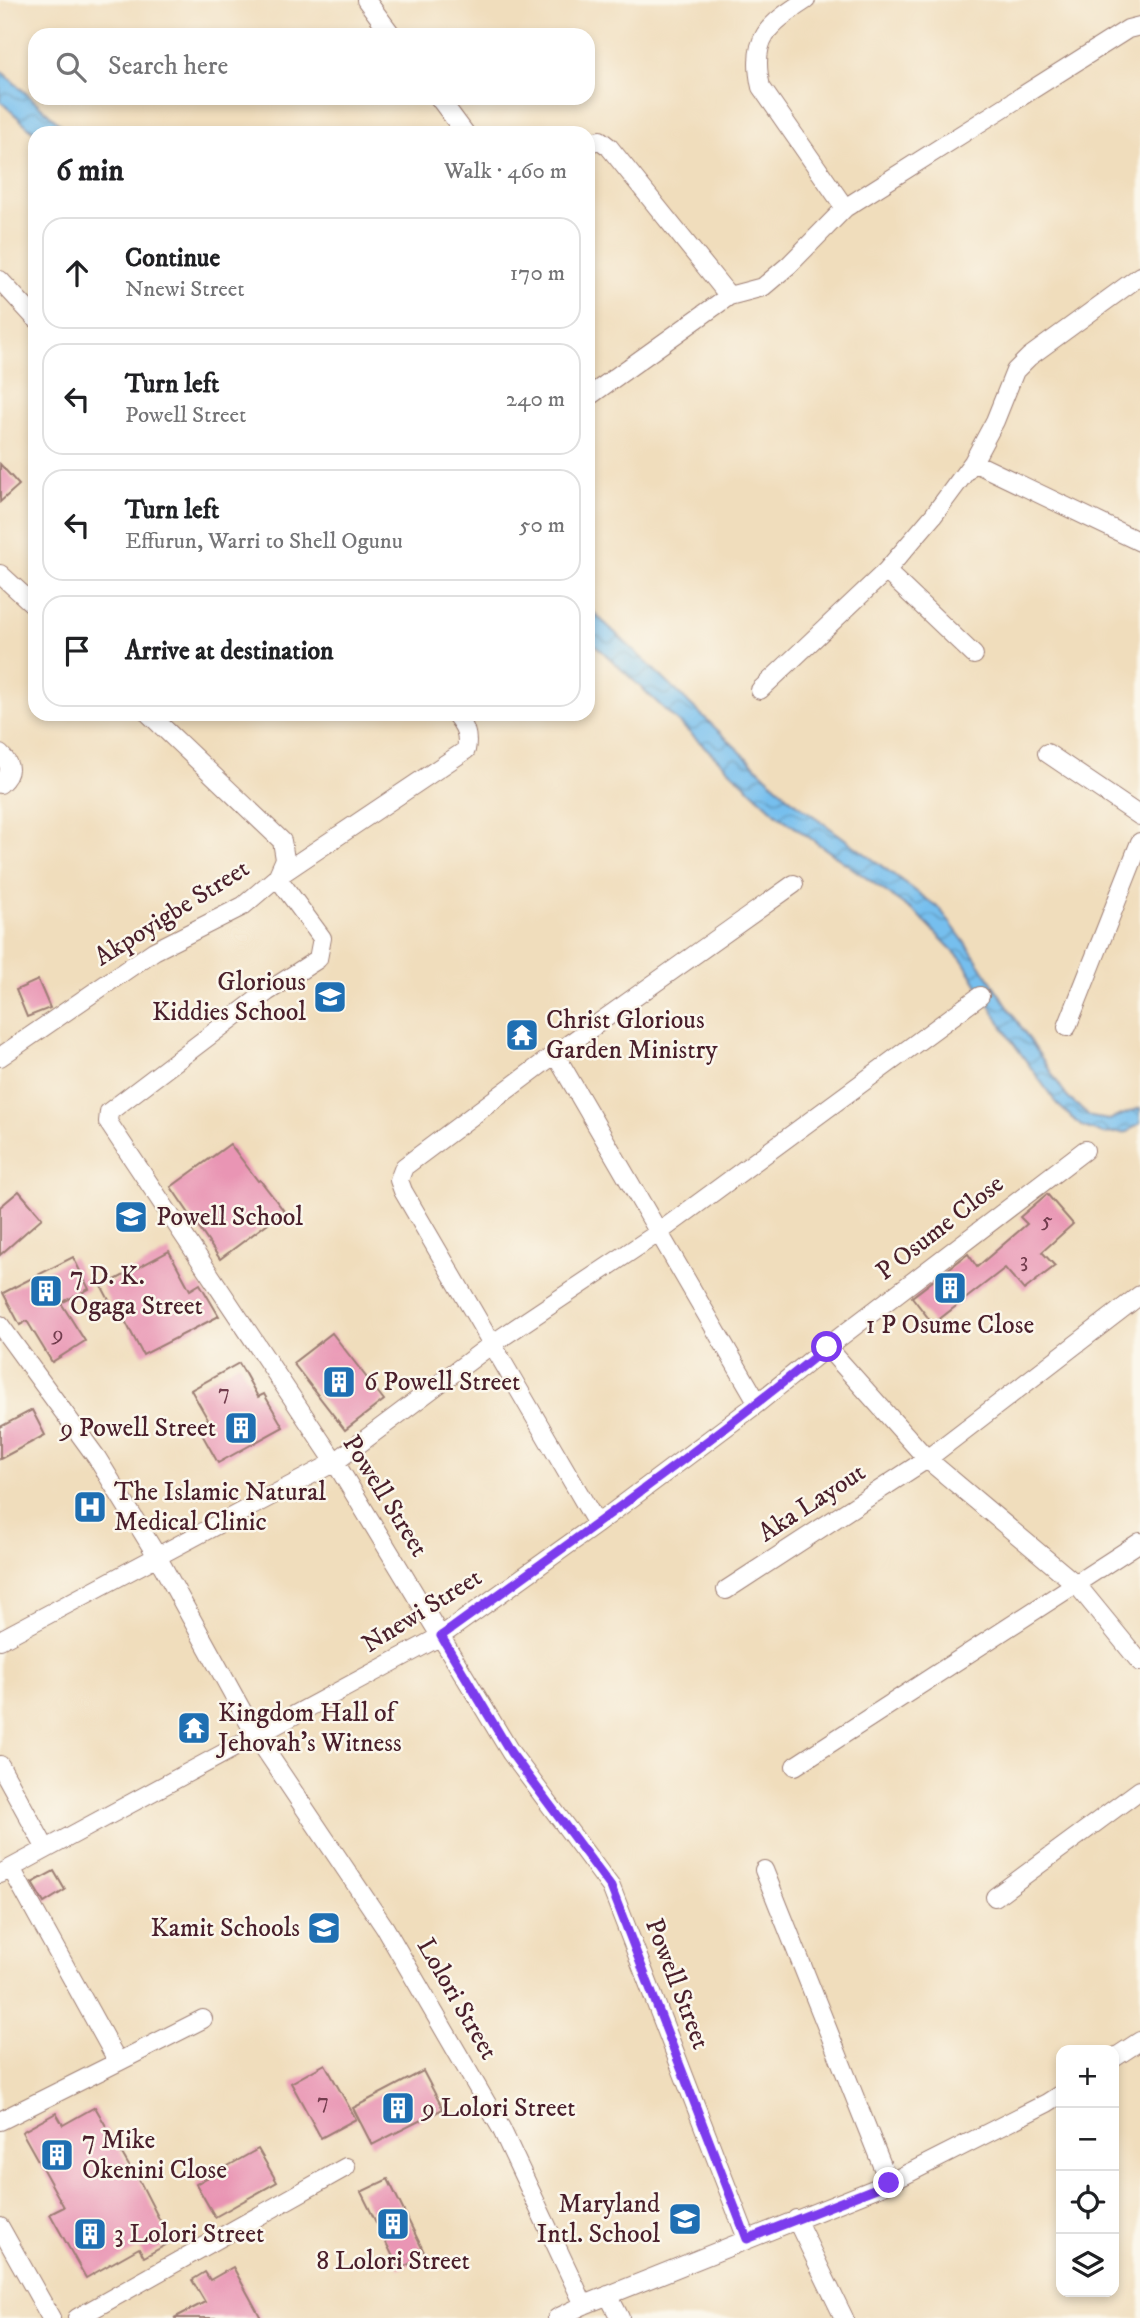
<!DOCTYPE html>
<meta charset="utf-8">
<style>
body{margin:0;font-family:"IM FELL DW Pica",serif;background:#f6f6f6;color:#202124}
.controls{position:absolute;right:21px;bottom:21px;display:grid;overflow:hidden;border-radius:14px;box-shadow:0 4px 10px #0003}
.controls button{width:63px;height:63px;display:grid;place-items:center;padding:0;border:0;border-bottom:2px solid #e0e0e0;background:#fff;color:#202124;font:35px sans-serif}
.stop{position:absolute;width:21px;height:21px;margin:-16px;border:5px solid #7c3aed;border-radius:50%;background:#fff}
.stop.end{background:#7c3aed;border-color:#fff;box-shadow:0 2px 7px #0008}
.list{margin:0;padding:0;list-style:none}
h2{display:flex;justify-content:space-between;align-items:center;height:91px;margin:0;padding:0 28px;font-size:30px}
h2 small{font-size:23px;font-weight:400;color:#757577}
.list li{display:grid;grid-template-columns:46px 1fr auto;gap:21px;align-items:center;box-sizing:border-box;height:112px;margin:0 14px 14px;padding:0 14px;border:2px solid #e0e0e0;border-radius:21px}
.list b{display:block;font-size:26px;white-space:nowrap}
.list p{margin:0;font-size:23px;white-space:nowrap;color:#757577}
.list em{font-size:23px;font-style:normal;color:#757577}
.icon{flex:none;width:38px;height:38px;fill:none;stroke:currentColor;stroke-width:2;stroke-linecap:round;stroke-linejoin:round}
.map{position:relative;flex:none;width:1140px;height:2318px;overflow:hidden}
.search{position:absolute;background:#fff;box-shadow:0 4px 10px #0003;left:28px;top:28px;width:567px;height:77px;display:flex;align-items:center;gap:18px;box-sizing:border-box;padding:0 24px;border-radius:21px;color:#757577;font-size:26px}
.panel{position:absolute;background:#fff;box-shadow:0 4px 10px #0003;left:28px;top:126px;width:567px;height:595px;border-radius:21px}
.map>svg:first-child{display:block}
.water{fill:url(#water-waves);stroke:#606f8c;stroke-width:2}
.building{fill:#e995b4}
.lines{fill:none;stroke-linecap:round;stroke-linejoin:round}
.minor-casing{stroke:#9d7e74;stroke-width:20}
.minor{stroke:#fff;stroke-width:18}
.route{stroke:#7c3aed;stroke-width:9}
.labels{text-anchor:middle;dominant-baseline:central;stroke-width:5;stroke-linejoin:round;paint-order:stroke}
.number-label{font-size:23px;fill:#723c4d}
.street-label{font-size:26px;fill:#4a1f2b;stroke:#fbf7ec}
.poi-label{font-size:26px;fill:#4a1f2b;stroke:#fbf7ec;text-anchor:start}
</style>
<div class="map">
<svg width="1140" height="2318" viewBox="0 0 1140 2318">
<defs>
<pattern id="water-waves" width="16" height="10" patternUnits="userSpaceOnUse" patternTransform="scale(1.75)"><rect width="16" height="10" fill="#76bfee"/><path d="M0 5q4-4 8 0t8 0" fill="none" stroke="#639bc1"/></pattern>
</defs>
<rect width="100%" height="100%" fill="#fbf7ec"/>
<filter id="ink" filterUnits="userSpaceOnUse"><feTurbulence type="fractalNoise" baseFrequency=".0143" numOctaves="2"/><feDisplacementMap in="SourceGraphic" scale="14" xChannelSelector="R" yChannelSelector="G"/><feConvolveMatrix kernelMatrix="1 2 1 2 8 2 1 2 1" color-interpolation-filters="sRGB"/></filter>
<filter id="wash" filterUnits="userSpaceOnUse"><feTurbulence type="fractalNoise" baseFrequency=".00686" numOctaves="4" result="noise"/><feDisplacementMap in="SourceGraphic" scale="28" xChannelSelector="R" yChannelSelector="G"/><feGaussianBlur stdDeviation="1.57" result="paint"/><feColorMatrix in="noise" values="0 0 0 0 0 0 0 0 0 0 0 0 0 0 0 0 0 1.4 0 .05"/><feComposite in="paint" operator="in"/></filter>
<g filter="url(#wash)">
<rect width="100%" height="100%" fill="#f0ddbc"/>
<path class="water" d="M0,70l70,63h-35l-35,-32z
M588,607l200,190 152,112 31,42 97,147 23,19 18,3 31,-12v15l-12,9 -25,2 -22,-8 -24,-22 -48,-67 -46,-76 -46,-47 -138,-98 -191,-178z"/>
<g id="blocks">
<path class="building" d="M0,464l19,21 -19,17z
M38,980l12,28 -23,9 -11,-27z
M230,1144l28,37 2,-1 24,31 -64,48 -49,-72z
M19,1191l23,27 -42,37v-48z
M1047,1194l26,30 -31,28 13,14 -31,24 -19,-22 -72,56 -21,-27 56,-43 9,13 50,-43 -7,-7z
M169,1251l21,39 10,-6 19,32 -76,39 -21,-40 -4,2 -16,-30z
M73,1257l16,32 -28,14 24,38 -33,21 -25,-41 -7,4 -17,-32z
M332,1333l52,67 -39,30 -52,-67z
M239,1363l19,34 6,-3 19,33 -65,36 -19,-34 11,-6 -19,-33z
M32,1410l13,25 -45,24v-32z
M54,1871l11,19 -21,13 -12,-20z
M325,2064l31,55 -35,19 -30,-55z
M423,2071l20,38 -71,36 -19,-37z
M95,2107l37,64 2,-1 37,72 -27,15 -5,-9 -53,30 -36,-64 14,-7 -42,-75 34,-19 7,12z
M258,2149l19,33 -62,35 -19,-33z
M388,2179l38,77 -27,13 -38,-77z
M233,2267l28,51h-87l31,-16 -13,-22 13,-8 5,8z"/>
</g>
</g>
<g filter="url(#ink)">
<use href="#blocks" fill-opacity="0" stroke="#9d7e74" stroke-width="2"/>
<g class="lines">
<defs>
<path id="minor" d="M366,0l26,35
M806,0c-38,25 -56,38 -45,87l84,121
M439,98l26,35
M588,143l12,-3 9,7 120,149
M0,280l35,38
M588,397l141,-101 34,-9 26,-22 56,-57 283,-179 12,-3
M973,462l167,80
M886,571l88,84
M0,574l35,32
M760,690l126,-119 47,-55 40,-54 22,-41 20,-50 14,-14 111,-81
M149,714l133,127 3,18 -8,18 45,61 -4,21 -51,33 -158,120 -1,10 227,340 176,291 100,134 136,352
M1047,753l93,63
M0,754c12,11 12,19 0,30
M1067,1027l73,-185
M555,1054l203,349
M0,1057l154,-106 89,-45 34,-29 189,-127c3,-15 -1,-24 -11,-36
M0,1325l97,133 60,98 99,180 129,192 116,200 83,177
M827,1347l100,112 150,126 63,77
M597,1524l-194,-333 -4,-11 5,-13 151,-113 239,-170
M726,1590l201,-131 213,-164
M0,1640l335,-178 157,-118 166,-111 322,-237
M0,1765l46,84
M795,1766l345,-224
M764,1870l125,313
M0,1874l441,-238 156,-112 161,-121 69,-56 258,-197
M995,1897l145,-107
M1114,2058l26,-17
M118,2062l85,-43
M0,2121l118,-59 -107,-194
M796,2219l48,99
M0,2227l51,91
M608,2295l12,23
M77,2318l269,-151
M557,2318l27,-13 305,-122 158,-80 14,-9"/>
</defs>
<use href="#minor" class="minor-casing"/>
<use href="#minor" class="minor"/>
</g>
</g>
<g class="lines" filter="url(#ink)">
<path class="route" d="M827,1347c-125,102 -255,195 -386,289l70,117 100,134 136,352 142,-56"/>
</g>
<defs>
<symbol id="school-square" viewBox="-11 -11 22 22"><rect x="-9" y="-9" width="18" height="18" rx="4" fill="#1f6fb2" stroke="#fbf7ec"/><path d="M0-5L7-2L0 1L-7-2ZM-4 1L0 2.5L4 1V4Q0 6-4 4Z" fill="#fff"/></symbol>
<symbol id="temple-square" viewBox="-11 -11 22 22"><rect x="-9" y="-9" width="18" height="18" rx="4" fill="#1f6fb2" stroke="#fbf7ec"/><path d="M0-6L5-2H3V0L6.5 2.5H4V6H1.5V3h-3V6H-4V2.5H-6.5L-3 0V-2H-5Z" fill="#fff"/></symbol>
<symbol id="building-square" viewBox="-11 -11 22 22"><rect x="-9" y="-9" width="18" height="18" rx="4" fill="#1f6fb2" stroke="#fbf7ec"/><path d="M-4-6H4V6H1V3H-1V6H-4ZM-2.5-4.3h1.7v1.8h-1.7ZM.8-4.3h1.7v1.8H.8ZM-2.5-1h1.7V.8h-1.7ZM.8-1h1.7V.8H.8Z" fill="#fff"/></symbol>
<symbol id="hospital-square" viewBox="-11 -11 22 22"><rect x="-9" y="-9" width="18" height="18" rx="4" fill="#1f6fb2" stroke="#fbf7ec"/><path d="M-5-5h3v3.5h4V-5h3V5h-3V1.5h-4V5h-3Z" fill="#fff"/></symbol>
</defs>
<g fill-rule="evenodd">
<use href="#school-square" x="311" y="978" width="38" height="38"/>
<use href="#temple-square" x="503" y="1016" width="38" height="38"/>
<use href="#school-square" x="112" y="1198" width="38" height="38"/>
<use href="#building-square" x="931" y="1269" width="38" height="38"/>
<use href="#building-square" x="27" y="1272" width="38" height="38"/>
<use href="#building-square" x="320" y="1363" width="38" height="38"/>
<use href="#building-square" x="222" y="1409" width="38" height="38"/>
<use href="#hospital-square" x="71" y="1488" width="38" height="38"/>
<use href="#temple-square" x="175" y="1709" width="38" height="38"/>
<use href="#school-square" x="305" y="1909" width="38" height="38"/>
<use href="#building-square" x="379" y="2089" width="38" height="38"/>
<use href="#building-square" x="38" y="2136" width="38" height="38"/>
<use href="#school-square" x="666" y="2200" width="38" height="38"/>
<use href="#building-square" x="374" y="2205" width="38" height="38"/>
<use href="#building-square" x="71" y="2215" width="38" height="38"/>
</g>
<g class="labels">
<g class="number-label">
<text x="1047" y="1220">5</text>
<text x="1024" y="1260">3</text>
<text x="58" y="1334">9</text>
<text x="224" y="1392">7</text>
<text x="323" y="2101">7</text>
</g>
<g class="street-label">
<text transform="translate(172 913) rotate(-32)">Akpoyigbe Street</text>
<text transform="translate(940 1228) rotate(-38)">P Osume Close</text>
<text transform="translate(385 1496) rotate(58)">Powell Street</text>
<text transform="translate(812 1503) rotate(-33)">Aka Layout</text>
<text transform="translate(422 1611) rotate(-32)">Nnewi Street</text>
<text transform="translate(677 1984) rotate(69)">Powell Street</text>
<text transform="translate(457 1999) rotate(60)">Lolori Street</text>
</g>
<g class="poi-label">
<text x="306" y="982" text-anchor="end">Glorious<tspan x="306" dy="30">Kiddies School</tspan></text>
<text x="546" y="1020">Christ Glorious<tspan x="546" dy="30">Garden Ministry</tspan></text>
<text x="156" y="1217">Powell School</text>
<text x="70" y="1276">7 D. K.<tspan x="70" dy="30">Ogaga Street</tspan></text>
<text x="950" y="1325" text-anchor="middle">1 P Osume Close</text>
<text x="364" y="1382">6 Powell Street</text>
<text x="216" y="1428" text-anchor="end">9 Powell Street</text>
<text x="114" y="1492">The Islamic Natural<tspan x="114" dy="30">Medical Clinic</tspan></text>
<text x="218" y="1713">Kingdom Hall of<tspan x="218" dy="30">Jehovah's Witness</tspan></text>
<text x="300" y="1928" text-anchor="end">Kamit Schools</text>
<text x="422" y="2108">9 Lolori Street</text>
<text x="82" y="2140">7 Mike<tspan x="82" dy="30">Okenini Close</tspan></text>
<text x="660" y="2204" text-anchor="end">Maryland<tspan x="660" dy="30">Intl. School</tspan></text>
<text x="114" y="2234">3 Lolori Street</text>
<text x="393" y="2261" text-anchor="middle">8 Lolori Street</text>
</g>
</g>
</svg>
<div class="controls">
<button>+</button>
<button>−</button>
<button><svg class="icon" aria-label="locate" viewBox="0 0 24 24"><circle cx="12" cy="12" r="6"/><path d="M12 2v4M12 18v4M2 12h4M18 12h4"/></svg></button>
<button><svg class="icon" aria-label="layers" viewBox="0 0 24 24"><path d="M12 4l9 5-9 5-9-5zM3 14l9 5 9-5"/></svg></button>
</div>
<div class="stop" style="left:827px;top:1347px"></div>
<div class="stop end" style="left:889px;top:2183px"></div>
<div class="search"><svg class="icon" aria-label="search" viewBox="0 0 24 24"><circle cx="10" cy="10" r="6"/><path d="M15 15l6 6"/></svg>Search here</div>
<section class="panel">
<h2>6 min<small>Walk · 460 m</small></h2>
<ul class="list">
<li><svg class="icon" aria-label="ahead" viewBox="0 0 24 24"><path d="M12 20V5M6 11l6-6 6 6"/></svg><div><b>Continue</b><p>Nnewi Street</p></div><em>170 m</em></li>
<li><svg class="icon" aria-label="left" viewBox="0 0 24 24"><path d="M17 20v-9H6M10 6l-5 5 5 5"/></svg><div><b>Turn left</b><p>Powell Street</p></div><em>240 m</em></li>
<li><svg class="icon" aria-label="left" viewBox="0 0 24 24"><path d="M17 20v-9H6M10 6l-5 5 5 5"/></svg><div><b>Turn left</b><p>Effurun, Warri to Shell Ogunu</p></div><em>50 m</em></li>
<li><svg class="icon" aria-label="arrive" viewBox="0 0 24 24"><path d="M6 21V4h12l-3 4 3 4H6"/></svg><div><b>Arrive at destination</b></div></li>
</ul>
</section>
</div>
